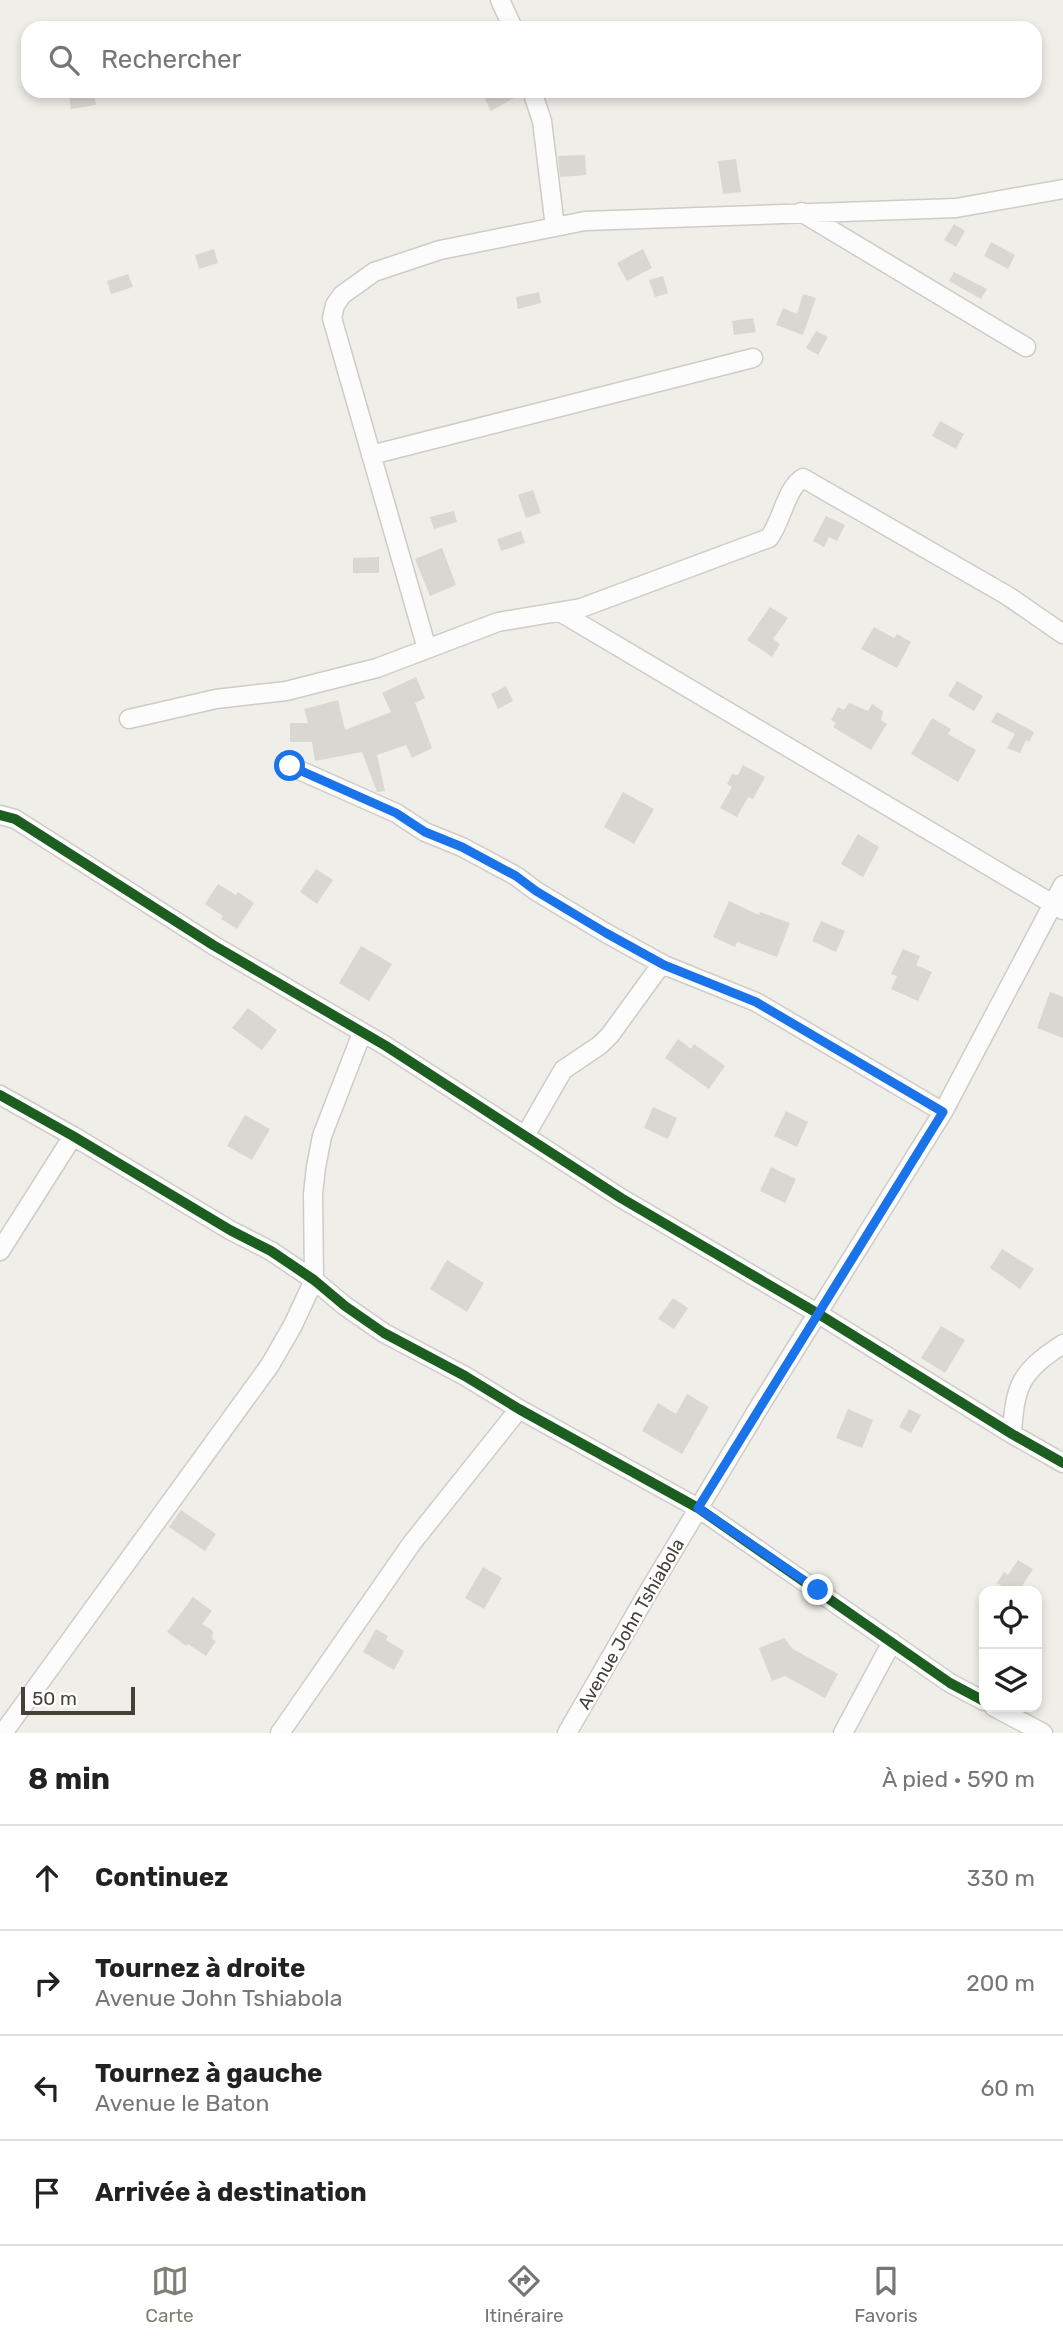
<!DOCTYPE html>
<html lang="fr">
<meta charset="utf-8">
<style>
body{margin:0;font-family:Rubik,sans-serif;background:#f2f2f2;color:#222}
.controls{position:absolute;right:21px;bottom:21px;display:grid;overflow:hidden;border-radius:14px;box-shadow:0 4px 10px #0003}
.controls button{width:63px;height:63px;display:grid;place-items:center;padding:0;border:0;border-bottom:2px solid #e0e0e0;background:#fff;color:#222;font:35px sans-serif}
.scale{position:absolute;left:21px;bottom:18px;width:114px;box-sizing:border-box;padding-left:7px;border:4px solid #444136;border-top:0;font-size:19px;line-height:24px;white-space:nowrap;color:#444136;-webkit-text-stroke:5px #fff;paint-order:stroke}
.stop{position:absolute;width:21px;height:21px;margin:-16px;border:5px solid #1a73e8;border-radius:50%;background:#fff}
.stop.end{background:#1a73e8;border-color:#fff;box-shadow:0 2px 7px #0008}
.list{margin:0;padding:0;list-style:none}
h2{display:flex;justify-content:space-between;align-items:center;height:91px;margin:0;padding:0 28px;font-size:30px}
h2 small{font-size:23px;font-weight:400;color:#767676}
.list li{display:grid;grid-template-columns:46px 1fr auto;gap:21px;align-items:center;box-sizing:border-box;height:105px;padding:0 28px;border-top:2px solid #e0e0e0}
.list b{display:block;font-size:26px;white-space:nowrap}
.list p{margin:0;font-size:23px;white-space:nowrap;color:#767676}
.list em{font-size:23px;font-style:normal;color:#767676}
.icon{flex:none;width:38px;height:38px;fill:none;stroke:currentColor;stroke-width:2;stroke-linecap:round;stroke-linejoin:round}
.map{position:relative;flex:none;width:1063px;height:1733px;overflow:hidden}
.search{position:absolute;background:#fff;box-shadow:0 4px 10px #0003;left:21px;right:21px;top:21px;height:77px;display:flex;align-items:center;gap:18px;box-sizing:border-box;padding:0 24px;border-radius:21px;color:#767676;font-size:26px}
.sheet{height:511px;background:#fff}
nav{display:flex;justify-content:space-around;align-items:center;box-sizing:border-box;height:98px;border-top:2px solid #e0e0e0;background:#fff;font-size:19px;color:#767676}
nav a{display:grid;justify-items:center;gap:4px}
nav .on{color:#807e75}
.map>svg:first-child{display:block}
.building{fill:#d8d7d1}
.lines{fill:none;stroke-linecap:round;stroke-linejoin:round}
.minor-casing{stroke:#cdccc6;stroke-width:21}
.minor{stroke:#fdfcfc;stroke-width:18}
.cycleway-casing{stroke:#fff;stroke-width:15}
.cycleway{stroke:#1b5e20;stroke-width:10}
.route{stroke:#1a73e8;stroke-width:9}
.labels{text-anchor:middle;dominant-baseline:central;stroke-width:5;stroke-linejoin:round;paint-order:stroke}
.street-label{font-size:18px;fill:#444136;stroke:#fff}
</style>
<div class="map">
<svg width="1063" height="1733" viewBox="0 0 1063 1733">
<rect width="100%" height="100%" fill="#efeee9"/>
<path class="building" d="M68,91h25l3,14 -25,4z
M481,91h40v3l-30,17z
M585,155l1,20 -26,2 -2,-21z
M736,159l5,33 -18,2 -5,-33z
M954,224l11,7 -9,16 -12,-7z
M991,242l24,13 -7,14 -24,-13z
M214,249l4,14 -19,6 -4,-14z
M643,249l9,19 -25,13 -10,-18z
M954,272l33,17 -6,10 -32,-18z
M128,274l5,13 -22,7 -4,-13z
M663,276l5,17 -13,4 -6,-17z
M539,292l2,11 -23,6 -2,-12z
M803,294l13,4 -13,37 -27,-10 7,-17 14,6z
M753,318l3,14 -22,3 -2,-14z
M816,331l12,6 -10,18 -12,-7z
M940,421l24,13 -8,15 -24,-13z
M533,490l8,23 -15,5 -8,-23z
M454,511l3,11 -23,7 -4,-12z
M826,516l19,9 -8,16 -8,-4 -5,10 -11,-6z
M521,531l4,12 -24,8 -4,-12z
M442,548l14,37 -26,11 -15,-37z
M379,557v16h-26v-15z
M770,607l18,11 -15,21 7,5 -8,13 -25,-17z
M874,627l20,11 3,-4 14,8 -14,26 -36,-19z
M416,677l9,21 -10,5 17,45 -20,10 -6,-13 -29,10 8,36 -8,1 -15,-40 -47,9 -3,-19h-22v-19h18l-4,-14 34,-9 7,30 46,-18 -9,-19z
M957,681l26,15 -9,15 -26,-15z
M506,686l7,15 -15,8 -7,-15z
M849,703l19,8 4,-7 11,7 -2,9 6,4 -16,26 -38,-23 3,-4 -5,-3 7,-13 6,3z
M997,712l37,20 -5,10 -3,-2 -6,13 -13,-5 8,-14 -24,-12z
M932,718l19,11 -3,5 28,16 -18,32 -47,-28z
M743,765l22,12 -12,22 -5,-2 -11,20 -17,-9 12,-21 -5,-3 5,-10 6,1z
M623,792l31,17 -20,35 -30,-17z
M858,834l21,13 -16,30 -22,-13z
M316,869l17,11 -16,24 -17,-12z
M218,884l18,11 2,-3 16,11 -17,26 -16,-10 2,-3 -18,-12z
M729,901l30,14 1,-3 30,11 -13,34 -40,-15 -2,5 -22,-10z
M821,921l24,10 -9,21 -24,-11z
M361,946l31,18 -23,37 -30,-18z
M903,949l17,7 -4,9 16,7 -14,29 -27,-12 6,-13 -6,-2z
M1050,992l13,5v41l-26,-10z
M248,1008l29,22 -15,20 -30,-22z
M678,1039l13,10 3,-5 31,22 -16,23 -44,-31z
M653,1107l24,11 -9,21 -24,-11z
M786,1111l22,11 -11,25 -23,-11z
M245,1115l25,14 -18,31 -25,-14z
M771,1167l25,12 -11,24 -25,-12z
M1002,1249l32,20 -14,20 -30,-21z
M447,1260l37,23 -17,29 -37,-23z
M673,1298l15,10 -14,21 -16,-10z
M941,1326l24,14 -20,33 -24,-15z
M687,1394l22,13 -27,47 -40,-23 16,-28 18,11z
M848,1409l25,11 -11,28 -26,-10z
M909,1409l12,6 -10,18 -12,-6z
M181,1510l35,24 -11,17 -36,-24z
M1018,1560l15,9 -14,22h-9l-13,-8 7,-11 4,3z
M483,1567l19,11 -18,31 -19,-11z
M193,1597l19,14 -10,13 11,7 -1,8 4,2 -10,15 -18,-12 -2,2 -19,-14z
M376,1629l12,7 -2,4 18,11 -10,19 -31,-18z
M784,1638l9,11 45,25 -13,24 -40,-22 -13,5 -13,-33z"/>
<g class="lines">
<defs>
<path id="minor" d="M500,0l13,28
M532,91l10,30 13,106
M801,212l225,135
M371,455l382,-97
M560,612l503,298
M427,649l-95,-331 3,-13 7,-10 32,-23 66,-22 145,-29 371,-13 107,-19
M129,719l87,-20 70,-8 91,-23 121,-46 83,-14 188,-70c13,-17 17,-50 34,-60l205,118 55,38
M290,766l106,47 29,19 37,15 54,29 20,15 70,42 58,32
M0,815l15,4 198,126 173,101 235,152 196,115 195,121 51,29
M0,1095l73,41 157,94 41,21 43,29 31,26 39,27 81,43 54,33 179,99 252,175 34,18
M525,1136l38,-66 37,-25 10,-10 48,-66 6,-4 92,37 187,110
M0,1251l73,-115
M1012,1434c3,-49 8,-62 51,-90
M994,1707l49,26
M3,1733l267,-368 23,-40 21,-45 -1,-86 3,-27 6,-31 40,-103
M280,1733l132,-190 107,-134
M567,1733l83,-144 111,-185 182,-292 120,-227
M843,1733l49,-91"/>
</defs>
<use href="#minor" class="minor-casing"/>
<use href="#minor" class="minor"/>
<defs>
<path id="cycleway" d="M0,815l15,4 198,126 173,101 235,152 196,115 195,121 51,29
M0,1095l73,41 157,94 41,21 43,29 31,26 39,27 81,43 54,33 179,99 252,175 34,18"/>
</defs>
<use href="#cycleway" class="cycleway-casing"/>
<use href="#cycleway" class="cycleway"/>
</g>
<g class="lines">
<path class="route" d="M290,766l106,47 29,19 37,15 54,29 20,15 70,42 58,32 92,37 187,110 -245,396 120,82"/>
</g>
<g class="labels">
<g class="street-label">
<text transform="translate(631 1624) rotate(-60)">Avenue John Tshiabola</text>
</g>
</g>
</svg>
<div class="controls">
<button><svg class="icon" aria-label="locate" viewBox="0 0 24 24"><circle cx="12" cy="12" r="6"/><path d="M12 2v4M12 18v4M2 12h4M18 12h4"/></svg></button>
<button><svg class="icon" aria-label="layers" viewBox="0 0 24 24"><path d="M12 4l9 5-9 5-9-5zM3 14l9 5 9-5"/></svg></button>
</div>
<div class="scale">50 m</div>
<div class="stop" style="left:290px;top:766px"></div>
<div class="stop end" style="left:818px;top:1590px"></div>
<div class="search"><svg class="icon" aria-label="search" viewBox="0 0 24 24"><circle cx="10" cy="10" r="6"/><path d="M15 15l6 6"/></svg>Rechercher</div>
</div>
<section class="sheet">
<h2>8 min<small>À pied · 590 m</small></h2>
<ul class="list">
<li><svg class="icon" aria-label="ahead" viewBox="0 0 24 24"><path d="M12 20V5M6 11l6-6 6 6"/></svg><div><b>Continuez</b></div><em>330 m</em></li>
<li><svg class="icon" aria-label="right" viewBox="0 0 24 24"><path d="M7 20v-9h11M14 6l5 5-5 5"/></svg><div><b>Tournez à droite</b><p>Avenue John Tshiabola</p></div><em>200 m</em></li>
<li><svg class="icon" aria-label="left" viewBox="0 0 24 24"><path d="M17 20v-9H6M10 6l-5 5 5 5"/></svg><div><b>Tournez à gauche</b><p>Avenue le Baton</p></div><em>60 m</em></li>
<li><svg class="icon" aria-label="arrive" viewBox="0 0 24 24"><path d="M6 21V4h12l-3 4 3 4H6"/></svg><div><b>Arrivée à destination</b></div></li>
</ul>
</section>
<nav>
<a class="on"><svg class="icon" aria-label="map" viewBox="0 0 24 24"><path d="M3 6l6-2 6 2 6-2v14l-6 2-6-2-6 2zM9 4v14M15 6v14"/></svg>Carte</a>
<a><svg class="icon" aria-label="directions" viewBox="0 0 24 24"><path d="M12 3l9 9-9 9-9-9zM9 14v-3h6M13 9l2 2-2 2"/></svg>Itinéraire</a>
<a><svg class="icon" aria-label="saved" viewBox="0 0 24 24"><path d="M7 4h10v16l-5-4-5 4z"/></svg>Favoris</a>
</nav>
